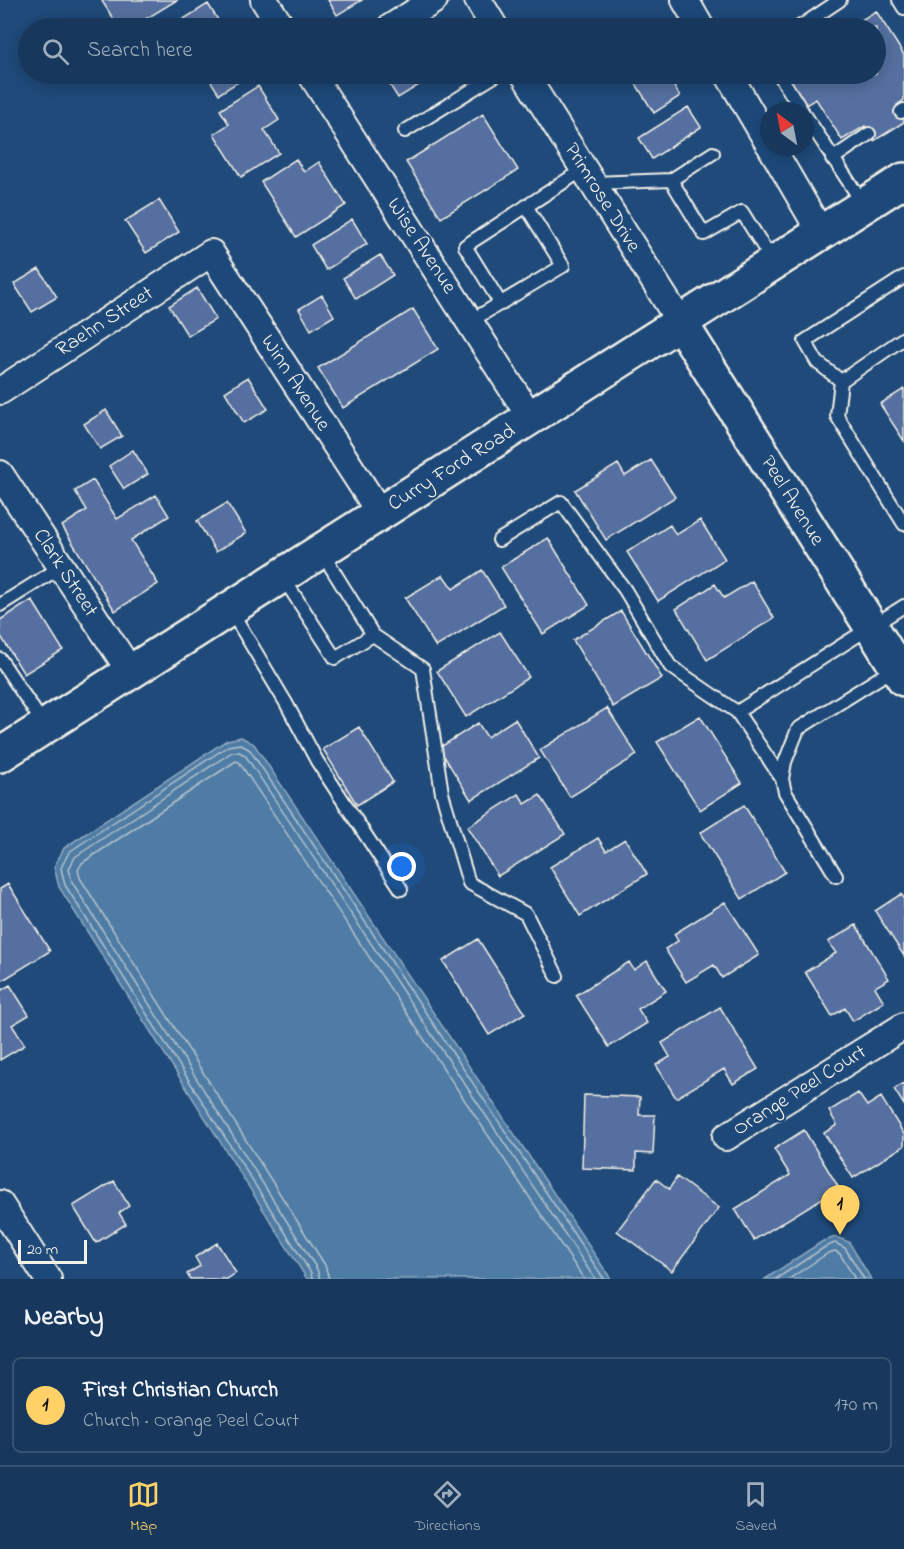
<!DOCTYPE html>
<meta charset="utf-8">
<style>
body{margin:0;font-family:"Indie Flower",sans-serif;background:#244365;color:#f1f3f6}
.compass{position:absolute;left:760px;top:102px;width:54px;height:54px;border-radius:50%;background:#17385c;box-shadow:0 3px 15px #0003;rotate:328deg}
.scale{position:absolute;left:18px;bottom:15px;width:69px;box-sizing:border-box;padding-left:6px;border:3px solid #f4f1e8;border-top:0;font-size:16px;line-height:21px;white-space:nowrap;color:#f4f1e8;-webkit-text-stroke:4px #1f4a7a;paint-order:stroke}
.you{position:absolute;left:402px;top:867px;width:21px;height:21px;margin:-15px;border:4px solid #fff;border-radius:50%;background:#1a73e8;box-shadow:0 0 0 9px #1a73e833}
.badge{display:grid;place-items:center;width:39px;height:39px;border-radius:50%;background:#ffd166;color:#111;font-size:20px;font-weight:700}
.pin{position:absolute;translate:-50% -50px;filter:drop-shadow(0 2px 3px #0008)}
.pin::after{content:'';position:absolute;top:32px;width:21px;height:18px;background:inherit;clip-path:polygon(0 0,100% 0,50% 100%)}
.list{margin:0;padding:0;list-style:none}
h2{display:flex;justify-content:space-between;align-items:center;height:78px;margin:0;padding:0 24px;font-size:26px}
h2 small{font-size:20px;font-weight:400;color:#9eacbb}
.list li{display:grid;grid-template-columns:39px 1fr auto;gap:18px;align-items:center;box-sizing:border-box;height:96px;margin:0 12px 12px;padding:0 12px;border:2px solid #365272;border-radius:9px}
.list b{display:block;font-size:22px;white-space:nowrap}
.list p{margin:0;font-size:20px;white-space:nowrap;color:#9eacbb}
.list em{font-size:20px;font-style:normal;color:#9eacbb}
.icon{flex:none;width:33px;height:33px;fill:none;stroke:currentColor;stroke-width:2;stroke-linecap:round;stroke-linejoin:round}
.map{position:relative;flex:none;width:904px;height:1279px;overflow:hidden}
.search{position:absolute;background:#17385c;box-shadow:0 3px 15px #0003;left:18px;right:18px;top:18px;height:66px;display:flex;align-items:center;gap:15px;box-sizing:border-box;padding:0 21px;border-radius:33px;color:#9eacbb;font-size:22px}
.sheet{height:186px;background:#17385c}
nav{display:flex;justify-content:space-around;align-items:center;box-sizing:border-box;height:84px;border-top:2px solid #365272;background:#17385c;font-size:16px;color:#9eacbb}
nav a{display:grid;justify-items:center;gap:3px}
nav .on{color:#ffd166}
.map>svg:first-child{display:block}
.water{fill:#507ca5;stroke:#92abc0;stroke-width:1.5}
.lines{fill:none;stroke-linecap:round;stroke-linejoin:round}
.shore{stroke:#b2c2cd;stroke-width:1.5}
.building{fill:#556fa0;stroke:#f4f1e8;stroke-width:1.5}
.lane-casing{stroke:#f4f1e8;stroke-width:16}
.street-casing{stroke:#f4f1e8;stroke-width:30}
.secondary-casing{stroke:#f4f1e8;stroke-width:38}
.lane{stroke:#1f4a7a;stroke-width:12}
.street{stroke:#1f4a7a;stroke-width:26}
.secondary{stroke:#1f4a7a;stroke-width:33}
.labels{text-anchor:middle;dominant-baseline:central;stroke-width:4.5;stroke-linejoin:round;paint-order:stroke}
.street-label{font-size:21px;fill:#f4f1e8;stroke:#1f4a7a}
</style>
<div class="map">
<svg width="904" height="1279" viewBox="0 0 904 1279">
<rect width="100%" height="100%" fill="#1f4a7a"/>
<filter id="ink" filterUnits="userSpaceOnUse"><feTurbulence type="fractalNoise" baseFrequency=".0167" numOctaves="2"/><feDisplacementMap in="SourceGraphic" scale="12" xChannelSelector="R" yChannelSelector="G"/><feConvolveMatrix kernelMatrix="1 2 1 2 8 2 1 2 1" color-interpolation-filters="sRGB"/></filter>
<g filter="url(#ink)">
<path class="water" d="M241,737l13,7 357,535h-304l-248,-392 -5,-20 10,-19 163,-108z
M836,1237l13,5 22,37h-106l58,-38z"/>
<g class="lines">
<path class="shore" d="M312,1279l-1,-6 -246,-388 -4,-17 8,-16 159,-106 12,-2 10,6 354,529
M320,1279l-3,-10 -245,-387 -3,-13 6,-12 157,-105h7l6,3 350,524
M329,1279l-4,-14 -245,-387 -2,-8 4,-7 154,-102 3,1 345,517
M776,1279l49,-32 10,-4 10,5 19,31
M789,1279l39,-26 7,-2 5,3 15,25"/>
</g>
<path class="building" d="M104,0h73l-46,28h-12l-17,-27z
M328,0h34l-25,15z
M208,4l15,24h-54z
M876,11l28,44v45l-7,5 7,12v5l-30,19 -9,-15 -23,14 -26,-41 -14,8 -21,-33h95v-46h-28z
M206,74h42l1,1 -30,19z
M383,74h40l4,6 -29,18z
M635,74h31l14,22 -26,17 -23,-37z
M258,86l21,34 -15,10 15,23 -38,24 -27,-43 15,-10 -9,-14z
M688,107l13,20 -49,32 -13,-21z
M483,114l35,56 -77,48 -35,-56z
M296,159l8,13 15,-10 27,43 -50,32 -35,-55z
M159,200l20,32 -33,21 -21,-32z
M352,219l15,25 -41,26 -15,-25z
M380,255l13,20 -37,24 -13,-21z
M39,269l18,28 -25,15 -18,-28z
M197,288l19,31 -28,17 -19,-30z
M322,295l12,21 -23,14 -12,-21z
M413,309l25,40 -95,59 -25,-40z
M248,377l20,32 -24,14 -19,-31z
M904,389v52l-24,-37z
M106,410l16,26 -22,13 -16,-25z
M133,450l15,24 -24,15 -15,-23z
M651,460l24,37 -69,43 -31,-50 43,-26 7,12z
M93,480l24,39 39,-24 13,21 -38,24 27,44 -43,27 -53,-85 25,-16 -12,-19z
M227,503l19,30 -30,19 -19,-31z
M700,520l25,39 -67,42 -31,-49 43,-27 6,10z
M548,538l41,67 -46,29 -42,-67z
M482,570l22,35 -68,42 -31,-49 38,-23 10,14z
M752,581l22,37 -67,42 -31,-51 39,-25 9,14z
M32,600l31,50 -39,24 -24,-39v-15z
M621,611l41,67 -49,29 -40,-67z
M500,632l29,45 -63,40 -29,-46z
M607,708l30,47 -67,42 -30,-47z
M700,716l42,67 -42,27 -43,-68z
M515,719l24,39 -68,42 -32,-52 39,-25 9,14z
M359,727l34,55 -36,23 -34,-56z
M519,794l6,10 15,-9 25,39 -67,42 -31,-49z
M744,805l41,67 -43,27 -42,-66z
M598,838l8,13 19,-12 22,35 -67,42 -30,-49z
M8,884l42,67 -50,31v-93z
M901,894l3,4v58l-29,-45z
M725,902l34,53 -37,23 -8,-13 -28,17 -21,-33 13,-8 -4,-7z
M856,925l33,54 -14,8 9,15 -31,19 -8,-13 -13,8 -27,-44 31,-19 -8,-11z
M478,939l47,74 -36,22 -46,-74z
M647,961l19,30 -28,18 9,14 -38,24 -33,-52 53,-33 5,8z
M10,985l19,30 -17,10 13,20 -25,15v-69z
M720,1007l38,62 -25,15 -9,-15 -48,29 -20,-33 14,-8 -8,-14z
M904,1083v22l-10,-16z
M858,1093l9,13 14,-9 23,37v12l-51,32 -29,-45 13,-8 -8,-14z
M584,1095l56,2 -1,18h16l-2,39 -17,-1v17l-54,-2z
M804,1130l35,58 -85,52 -19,-31 55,-34 -16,-26z
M677,1177l42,31 -47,63 -55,-40 39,-52 13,10z
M114,1181l15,25 -10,7 7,11 -30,19 -23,-37z
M217,1243l19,30 -9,6h-37l-3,-5 13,-8 -5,-9z"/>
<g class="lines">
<defs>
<path id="lane" d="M899,0l5,8
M798,28l42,-28
M779,74l23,37
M901,112l3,-2
M805,115l59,90
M405,131l93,-57
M832,159l37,-25
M671,180l42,-27
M593,183l78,-3 33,54 38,-22 31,50
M501,304l-36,-58 119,-77
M469,322l94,-56 -37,-60
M904,338l-63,43 -4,35 67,108
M841,381l-24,-19 -12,-21 99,-64
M499,540l62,-38 64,88 45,76 67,46 45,67 3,13 51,84
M282,576l53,82 38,-23 -52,-84
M0,605l61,-38
M230,609l56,94 31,58 84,128
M373,635l50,34 19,124 27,90 57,31 31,62
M0,659l44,66
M737,712l167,-106
M782,779l3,-17 13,-33 97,-61"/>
<path id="street" d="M264,0l18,28
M478,0l17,28
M685,0l16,28
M390,28l44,-28
M311,74l220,344
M524,74l156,248
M728,74l41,70
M771,147l50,86
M0,391l211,-138 169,260
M0,474l130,197
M726,1137l178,-111
M0,1204l48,75"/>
<path id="secondary" d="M680,322l224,357
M0,755l904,-575"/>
</defs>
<use href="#lane" class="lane-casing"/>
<use href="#street" class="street-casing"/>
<use href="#secondary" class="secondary-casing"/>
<use href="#lane" class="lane"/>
<use href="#street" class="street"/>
<use href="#secondary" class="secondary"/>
</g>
</g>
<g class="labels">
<g class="street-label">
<text transform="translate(602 198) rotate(58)">Primrose Drive</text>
<text transform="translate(421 246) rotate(57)">Wise Avenue</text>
<text transform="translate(105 322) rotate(-33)">Raehn Street</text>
<text transform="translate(295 383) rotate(57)">Winn Avenue</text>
<text transform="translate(452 468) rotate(-32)">Curry Ford Road</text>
<text transform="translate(792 501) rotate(58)">Peel Avenue</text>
<text transform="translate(65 573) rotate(57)">Clark Street</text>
<text transform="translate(800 1091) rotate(-32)">Orange Peel Court</text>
</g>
</g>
</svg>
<svg class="compass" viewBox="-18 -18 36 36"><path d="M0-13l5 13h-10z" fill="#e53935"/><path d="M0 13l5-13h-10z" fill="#9eacbb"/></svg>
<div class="scale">20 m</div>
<div class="you"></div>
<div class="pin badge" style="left:840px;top:1235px">1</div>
<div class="search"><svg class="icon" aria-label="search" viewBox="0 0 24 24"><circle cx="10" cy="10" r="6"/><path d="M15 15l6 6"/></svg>Search here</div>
</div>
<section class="sheet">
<h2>Nearby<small></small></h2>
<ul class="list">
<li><span class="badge">1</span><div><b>First Christian Church</b><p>Church · Orange Peel Court</p></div><em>170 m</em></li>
</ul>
</section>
<nav>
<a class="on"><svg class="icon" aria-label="map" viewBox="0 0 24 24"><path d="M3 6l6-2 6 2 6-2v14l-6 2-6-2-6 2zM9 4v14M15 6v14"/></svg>Map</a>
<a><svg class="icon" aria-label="directions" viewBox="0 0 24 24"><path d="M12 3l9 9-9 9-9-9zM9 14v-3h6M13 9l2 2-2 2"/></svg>Directions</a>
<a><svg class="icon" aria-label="saved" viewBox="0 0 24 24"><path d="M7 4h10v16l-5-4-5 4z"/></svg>Saved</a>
</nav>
